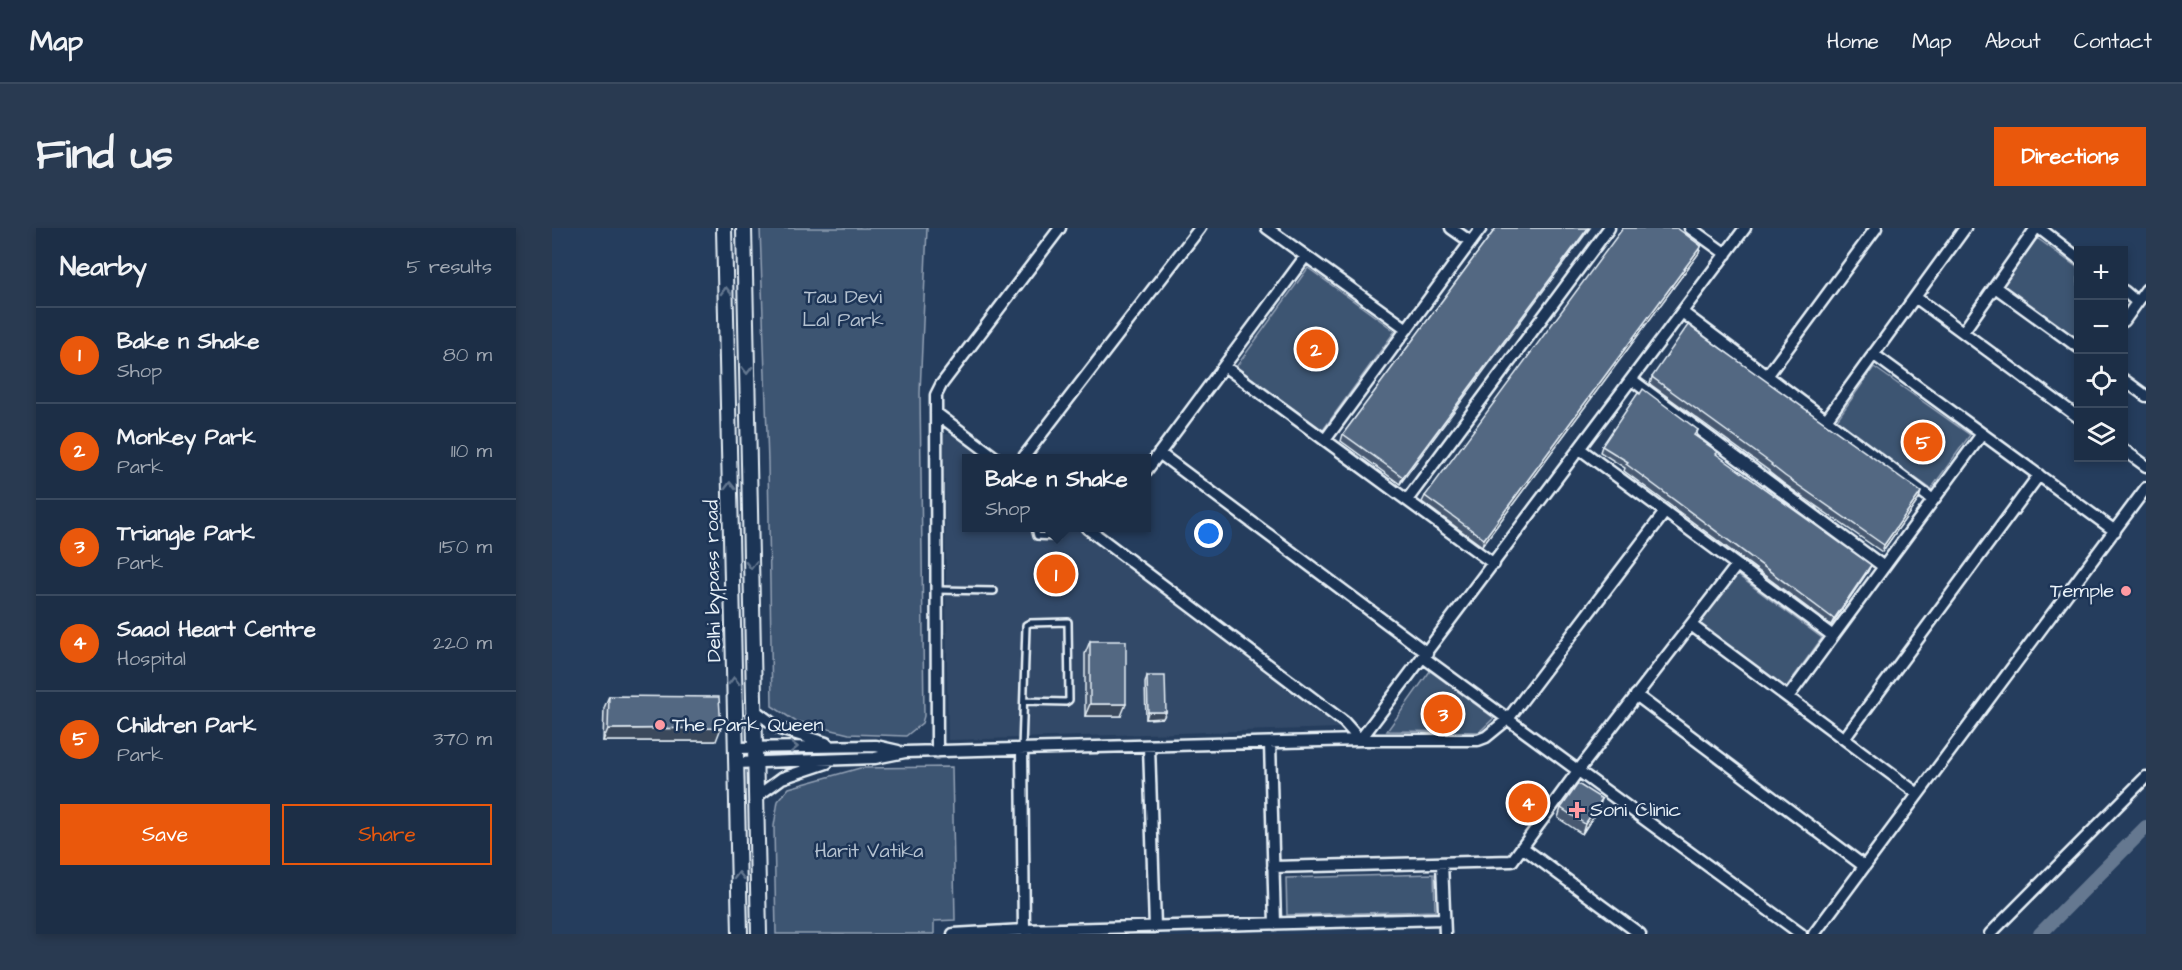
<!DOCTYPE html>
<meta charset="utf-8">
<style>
body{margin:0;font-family:"Architects Daughter",sans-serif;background:#293a51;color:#f1f3f6}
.controls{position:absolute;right:18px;top:18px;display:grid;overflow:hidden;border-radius:0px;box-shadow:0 3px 9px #0003}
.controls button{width:54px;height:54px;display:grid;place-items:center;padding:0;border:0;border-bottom:2px solid #3a4a5f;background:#1c2e46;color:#f1f3f6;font:30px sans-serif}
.you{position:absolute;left:657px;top:306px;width:21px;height:21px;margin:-15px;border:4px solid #fff;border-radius:50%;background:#1a73e8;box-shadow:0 0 0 9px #1a73e833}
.badge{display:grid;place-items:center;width:39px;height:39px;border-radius:50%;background:#ea580c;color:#fff;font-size:20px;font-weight:700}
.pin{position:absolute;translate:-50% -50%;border:3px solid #fff;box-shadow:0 2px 6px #0006}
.popup{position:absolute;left:410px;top:226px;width:189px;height:78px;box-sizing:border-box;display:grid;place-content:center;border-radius:0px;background:#1c2e46;filter:drop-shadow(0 2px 4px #0005);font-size:20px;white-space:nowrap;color:#a0a8b3}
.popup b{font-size:22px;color:#f1f3f6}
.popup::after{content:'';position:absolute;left:50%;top:100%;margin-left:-12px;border:12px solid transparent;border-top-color:#1c2e46}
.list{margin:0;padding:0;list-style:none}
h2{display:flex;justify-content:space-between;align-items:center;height:78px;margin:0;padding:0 24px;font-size:26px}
h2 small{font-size:20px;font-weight:400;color:#a0a8b3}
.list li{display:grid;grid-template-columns:39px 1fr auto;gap:18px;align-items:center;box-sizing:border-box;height:96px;padding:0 24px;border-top:2px solid #3a4a5f}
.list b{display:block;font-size:22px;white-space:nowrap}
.list p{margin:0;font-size:20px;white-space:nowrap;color:#a0a8b3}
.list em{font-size:20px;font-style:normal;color:#a0a8b3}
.actions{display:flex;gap:12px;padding:18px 24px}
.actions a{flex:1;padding:14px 0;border:2px solid #ea580c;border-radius:0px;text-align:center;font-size:21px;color:#ea580c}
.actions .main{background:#ea580c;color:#fff}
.icon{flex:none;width:33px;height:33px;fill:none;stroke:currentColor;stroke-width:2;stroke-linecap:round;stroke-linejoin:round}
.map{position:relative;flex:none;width:1594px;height:706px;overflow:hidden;border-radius:0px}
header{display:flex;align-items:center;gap:36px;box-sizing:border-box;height:84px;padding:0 30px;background:#1c2e46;border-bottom:2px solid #3a4a5f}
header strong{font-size:28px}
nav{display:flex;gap:33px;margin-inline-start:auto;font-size:21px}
.intro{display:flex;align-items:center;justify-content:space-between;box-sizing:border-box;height:144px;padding:0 36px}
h1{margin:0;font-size:42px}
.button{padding:15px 27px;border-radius:0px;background:#ea580c;color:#fff;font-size:21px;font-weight:700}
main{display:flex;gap:36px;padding:0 36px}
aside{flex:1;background:#1c2e46;border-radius:0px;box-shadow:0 3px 9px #0003}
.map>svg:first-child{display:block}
.built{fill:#334a68}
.green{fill:#3e5472;stroke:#93a2b5;stroke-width:1.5}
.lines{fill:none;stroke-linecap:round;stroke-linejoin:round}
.canal{stroke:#657890;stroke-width:14}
.lane-casing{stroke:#e8f1f8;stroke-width:10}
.street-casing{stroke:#e8f1f8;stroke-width:15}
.secondary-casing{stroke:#e8f1f8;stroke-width:18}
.lane{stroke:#1d3557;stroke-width:5}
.street{stroke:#1d3557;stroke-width:10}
.secondary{stroke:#1d3557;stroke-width:14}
.wall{fill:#475970;stroke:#e8f1f8;stroke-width:1.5}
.shaded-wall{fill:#3a485b;stroke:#e8f1f8;stroke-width:1.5}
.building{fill:#536782;stroke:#e8f1f8;stroke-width:1.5}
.oneway{stroke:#64778f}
.poi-dot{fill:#ff9aa2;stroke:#1d3557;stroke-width:2}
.labels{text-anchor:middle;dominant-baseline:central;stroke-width:5;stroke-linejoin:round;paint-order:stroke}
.park-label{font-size:20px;fill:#b5c2d0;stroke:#1d3557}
.street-label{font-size:20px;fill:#e8f1f8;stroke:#1d3557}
.poi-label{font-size:20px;fill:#e8f1f8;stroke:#1d3557;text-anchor:start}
</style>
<header>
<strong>Map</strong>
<nav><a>Home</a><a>Map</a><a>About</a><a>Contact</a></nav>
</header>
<div class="intro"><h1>Find us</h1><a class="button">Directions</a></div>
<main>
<aside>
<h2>Nearby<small>5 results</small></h2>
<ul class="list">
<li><span class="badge">1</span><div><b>Bake n Shake</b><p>Shop</p></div><em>80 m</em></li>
<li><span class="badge">2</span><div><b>Monkey Park</b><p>Park</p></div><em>110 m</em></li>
<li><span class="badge">3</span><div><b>Triangle Park</b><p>Park</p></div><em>150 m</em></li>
<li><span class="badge">4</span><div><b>Saaol Heart Centre</b><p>Hospital</p></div><em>220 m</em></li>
<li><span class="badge">5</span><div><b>Children Park</b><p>Park</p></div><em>370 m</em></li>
</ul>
<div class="actions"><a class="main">Save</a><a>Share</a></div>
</aside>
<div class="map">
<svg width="1594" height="706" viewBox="0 0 1594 706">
<rect width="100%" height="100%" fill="#253d5d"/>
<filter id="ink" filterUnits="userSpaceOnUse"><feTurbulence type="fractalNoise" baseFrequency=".0167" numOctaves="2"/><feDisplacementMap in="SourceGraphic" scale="12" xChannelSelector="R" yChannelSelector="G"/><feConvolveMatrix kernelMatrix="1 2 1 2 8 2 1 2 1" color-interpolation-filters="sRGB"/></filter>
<g filter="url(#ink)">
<path class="built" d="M392,206h10l32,24h-20v70h110l263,200 -391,12z"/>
<path class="green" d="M208,0h167l-7,165 4,323 -2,7 -16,13 -57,-2 -54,-13 -23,-15 -4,-244z
M1485,10l41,30v71l-75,-53z
M756,40l87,63 -72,99 -87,-63z
M1322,139l96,68 -39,54 -95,-68z
M1184,346l86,64 -37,51 -87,-64z
M878,443l64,47 -15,14 -92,-1z
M400,539l3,153 -21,1v13h-158l-2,-108 4,-25 11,-13 71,-20z
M882,646l1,37 -148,4 -1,-37z"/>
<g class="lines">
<path class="canal" d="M1488,706l106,-107"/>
<defs>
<path id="lane" d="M483,300l2,8 18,1
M385,362l57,1
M470,521l4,-122v-2l4,-2 38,-1 1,78 -3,2 -42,-1"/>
<path id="street" d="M715,0l140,101
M899,0l20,14
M1138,0l36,26
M1487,0l39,30
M1443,59l83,60
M1572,63l13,11
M1363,69l163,120
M1130,84l251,188
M1572,93l22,-31
M1411,104l73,-104
M1321,126l242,177
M672,138l270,198
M1215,148l109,-148
M1080,152l252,187
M1572,152l22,16
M384,185l60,45
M1274,192l139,-192
M773,212l156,-212
M1028,221l253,187
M1572,222l22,16
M607,225l268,200
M471,230l177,-230
M594,243l159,-214
M855,272l202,-272
M535,300l257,194 16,18h118l8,-3 22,-18 157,-207
M1139,397l227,169
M871,429l378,277
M1084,467l228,171
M1236,469l194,-263
M202,482l26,19 46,14
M1292,511l195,-264
M718,515l5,181
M597,518l6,181
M184,520l140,-2 22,5
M470,522l2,180
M385,524l-1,-357 5,-10 119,-157
M184,535l139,-5 30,-6 455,-12 385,-512
M204,569l26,-19 45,-15
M970,619l118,87
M890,635l3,71
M721,639l239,-6 66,-90 159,-206
M401,706l71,-4 420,-11
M1262,706l332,-446
M1438,706l156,-157"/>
<path id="secondary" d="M172,0l16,706
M192,0l15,706"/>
</defs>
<use href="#lane" class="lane-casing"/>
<use href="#street" class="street-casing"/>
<use href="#secondary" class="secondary-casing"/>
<use href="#lane" class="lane"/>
<use href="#street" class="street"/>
<use href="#secondary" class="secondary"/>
</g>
<path class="wall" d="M944,0l-96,256 -59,-43 2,-7z
M1149,18l-2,7 -217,293 -60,-44 3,-6z
M1100,149l267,122 -37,53 -99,-69 -14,-11v-1l-119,-87z
M1146,202l-2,6 21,19 154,110 -3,6 -37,54 -207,-154 1,-3 -25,-16 2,-6z
M538,413l31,75h-36v-62z
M595,448l19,36 -3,6 -17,1 -1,-36z
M57,468l107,45h-113l1,-33z
M994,571l-3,7 -12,16 -17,-13 2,-7z
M1050,571l-4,10 -16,25 -24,-16 3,-10z"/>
<path class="shaded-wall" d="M1036,0h2l-190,256 3,-7z
M1149,18l-2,7 -217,293 2,-7z
M1369,264l-2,7 -37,53 2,-7z
M1319,337l-3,6 -37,54 3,-6z
M538,476h36l-5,12h-36z
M596,484h18l-3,6 -17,1z
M169,500l-5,13h-113l5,-12z
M994,571l-3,7 -12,16 3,-7z
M1050,571l-4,10 -16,25 3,-10z"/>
<path class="building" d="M944,0h92l-185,249 -60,-43z
M1071,0h54l24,18 -217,293 -59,-43z
M1136,97l233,167 -37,53 -99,-69 -14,-11 1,-1 -120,-87z
M1091,161l55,41 -4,5 24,17 -2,2 155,111 -37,54 -208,-155 2,-2 -26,-16 36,-53 2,1z
M538,413h36v63h-36z
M595,448h18l1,36h-18z
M57,468l110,1 2,31 -113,1z
M1026,556l24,15 -17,25 -24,-16z
M976,558l18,13 -12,16 -18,-13z"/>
<defs><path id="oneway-chevron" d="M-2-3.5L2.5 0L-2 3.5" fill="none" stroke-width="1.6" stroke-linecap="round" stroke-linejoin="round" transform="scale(1.5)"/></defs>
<g class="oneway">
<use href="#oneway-chevron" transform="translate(174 63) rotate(-91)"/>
<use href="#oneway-chevron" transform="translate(195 142) rotate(89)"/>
<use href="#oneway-chevron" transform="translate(178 258) rotate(-91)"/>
<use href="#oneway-chevron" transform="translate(199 337) rotate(89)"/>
<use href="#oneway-chevron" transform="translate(182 453) rotate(-91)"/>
<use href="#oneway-chevron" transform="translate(242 519) rotate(-1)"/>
<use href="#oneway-chevron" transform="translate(187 648) rotate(-91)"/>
</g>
</g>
<g class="poi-dot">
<circle cx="1574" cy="363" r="6"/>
<circle cx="108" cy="497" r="6"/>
<path d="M1022 573h6v6h6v6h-6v6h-6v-6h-6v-6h6z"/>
</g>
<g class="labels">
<g class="park-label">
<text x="291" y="69">Tau Devi<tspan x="291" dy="23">Lal Park</tspan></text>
<text x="317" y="623">Harit Vatika</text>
</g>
<g class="street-label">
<text transform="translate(161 353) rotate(-91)">Delhi bypass road</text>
</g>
<g class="poi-label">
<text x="1562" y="363" text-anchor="end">Temple</text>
<text x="120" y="497">The Park Queen</text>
<text x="1038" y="582">Soni Clinic</text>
</g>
</g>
</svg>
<div class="controls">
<button>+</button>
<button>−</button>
<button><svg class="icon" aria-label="locate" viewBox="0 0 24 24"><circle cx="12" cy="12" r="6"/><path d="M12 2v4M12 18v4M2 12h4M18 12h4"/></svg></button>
<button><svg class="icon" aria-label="layers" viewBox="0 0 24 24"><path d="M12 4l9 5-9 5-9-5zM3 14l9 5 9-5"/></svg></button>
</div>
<div class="you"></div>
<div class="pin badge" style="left:504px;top:346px">1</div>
<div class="popup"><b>Bake n Shake</b>Shop</div>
<div class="pin badge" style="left:764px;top:121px">2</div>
<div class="pin badge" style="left:891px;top:486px">3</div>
<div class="pin badge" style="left:976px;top:575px">4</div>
<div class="pin badge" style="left:1371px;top:214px">5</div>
</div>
</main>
